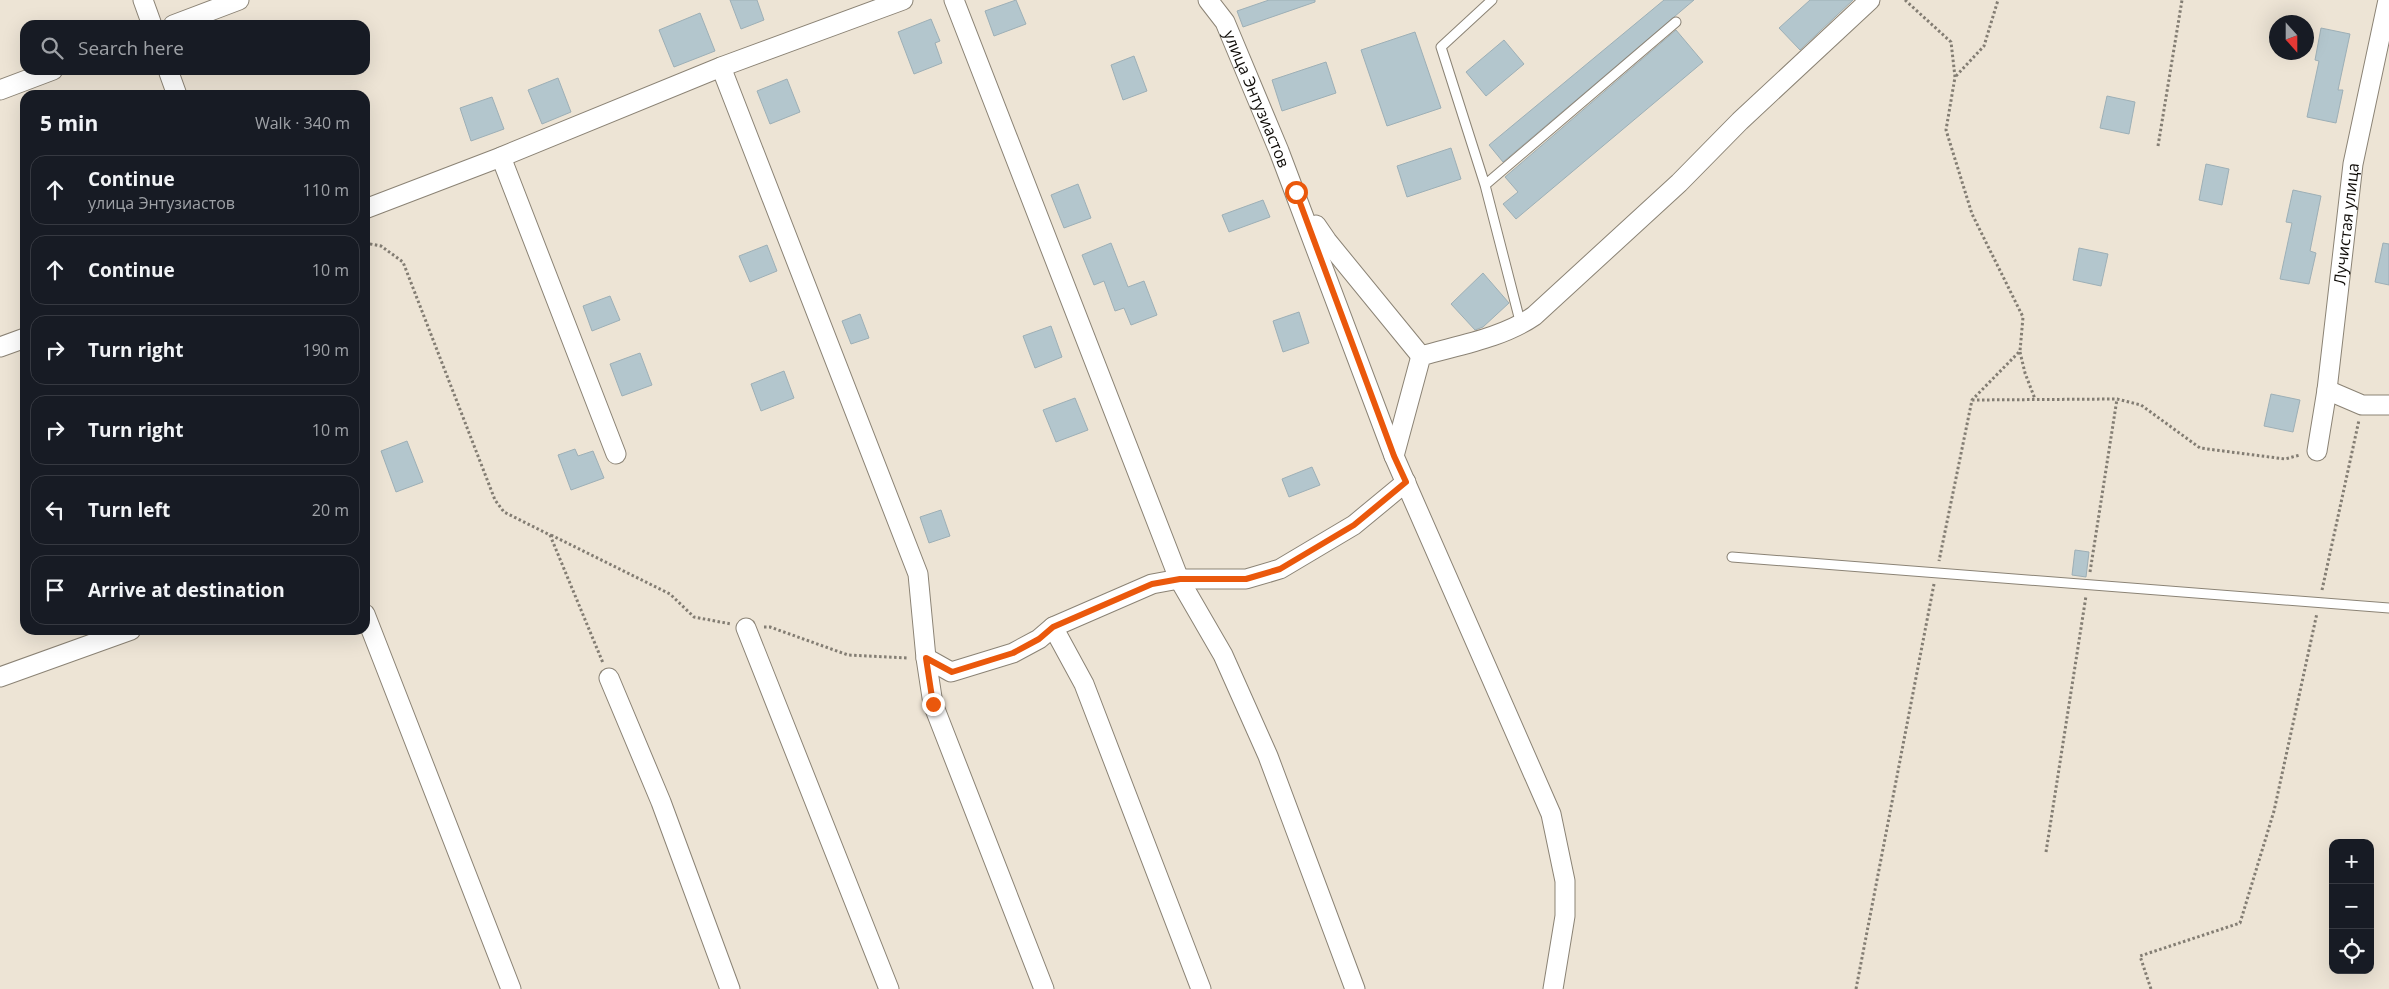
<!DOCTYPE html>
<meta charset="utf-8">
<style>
body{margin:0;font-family:"Open Sans",sans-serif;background:#20242c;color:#f1f3f6}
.controls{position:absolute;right:15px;bottom:15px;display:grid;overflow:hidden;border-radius:10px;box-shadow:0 5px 20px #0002}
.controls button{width:45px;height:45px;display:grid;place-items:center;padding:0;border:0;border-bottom:1px solid #363941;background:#171b24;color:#f1f3f6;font:25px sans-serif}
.compass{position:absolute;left:2269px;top:15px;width:45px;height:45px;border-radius:50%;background:#171b24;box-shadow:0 5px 20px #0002;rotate:159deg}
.stop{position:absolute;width:15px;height:15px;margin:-11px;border:4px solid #ea580c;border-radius:50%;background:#fff}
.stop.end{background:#ea580c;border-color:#fff;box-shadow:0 1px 5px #0008}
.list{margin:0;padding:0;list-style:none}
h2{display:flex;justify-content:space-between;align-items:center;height:65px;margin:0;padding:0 20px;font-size:21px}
h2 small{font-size:16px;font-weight:400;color:#9ea1a6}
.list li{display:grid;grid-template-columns:32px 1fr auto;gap:15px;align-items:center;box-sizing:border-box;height:70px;margin:0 10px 10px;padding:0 10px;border:1px solid #363941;border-radius:15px}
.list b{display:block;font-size:19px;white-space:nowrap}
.list p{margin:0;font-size:16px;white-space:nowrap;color:#9ea1a6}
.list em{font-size:16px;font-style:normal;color:#9ea1a6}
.icon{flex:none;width:28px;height:28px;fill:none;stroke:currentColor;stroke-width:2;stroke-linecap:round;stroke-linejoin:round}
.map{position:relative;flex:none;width:2389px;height:989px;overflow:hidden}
.search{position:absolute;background:#171b24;box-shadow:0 5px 20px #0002;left:20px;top:20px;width:350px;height:55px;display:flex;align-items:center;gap:12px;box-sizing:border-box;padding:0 18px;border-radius:15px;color:#9ea1a6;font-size:19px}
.panel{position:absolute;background:#171b24;box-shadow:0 5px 20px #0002;left:20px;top:90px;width:350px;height:545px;border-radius:15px}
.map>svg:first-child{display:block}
.building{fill:#b3c6cd;stroke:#9dafb6}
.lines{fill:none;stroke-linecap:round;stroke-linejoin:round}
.service-casing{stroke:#8b8375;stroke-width:11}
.minor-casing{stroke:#8b8375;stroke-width:21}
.path{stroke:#837d73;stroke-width:3;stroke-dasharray:2.5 2.5;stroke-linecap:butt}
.service{stroke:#fff;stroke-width:9}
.minor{stroke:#fff;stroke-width:19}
.route{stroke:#ea580c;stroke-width:6}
.labels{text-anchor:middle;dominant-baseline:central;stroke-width:4;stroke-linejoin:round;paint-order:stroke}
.street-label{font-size:16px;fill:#0e0b07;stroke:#ede4d5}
</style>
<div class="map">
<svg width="2389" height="989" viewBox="0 0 2389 989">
<rect width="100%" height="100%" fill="#ede4d5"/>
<path class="building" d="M730,0h27l7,20 -23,9z
M1016,0l10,24 -32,12 -9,-25z
M1269,0h46v2l-72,25 -6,-16z
M1664,0h30l-191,162 -14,-17z
M1810,0h43l-53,50 -21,-22z
M700,13l15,38 -41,16 -15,-37z
M931,19l9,22 -5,2 7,20 -28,11 -16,-42z
M2321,28l29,6 -12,56h5l-7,33 -29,-6 12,-56 -4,-1z
M1676,30l27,32 -187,157 -13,-15 15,-12 -13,-15z
M1415,32l26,76 -54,18 -26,-76z
M1504,40l20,24 -38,32 -20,-24z
M1134,56l13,35 -24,9 -12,-35z
M1326,62l10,31 -54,18 -10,-31z
M558,78l13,34 -29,12 -14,-34z
M787,79l13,33 -30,12 -13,-33z
M2107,96l28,6 -6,32 -29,-6z
M492,97l12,32 -33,12 -11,-33z
M1451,148l10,31 -54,18 -10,-31z
M2206,164l23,5 -7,36 -23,-5z
M1078,184l13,34 -27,10 -13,-33z
M2293,190l28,6 -11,55 6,2 -7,31 -29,-5 12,-56 -6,-1z
M1263,200l7,17 -41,15 -7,-17z
M1111,243l17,44 16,-6 13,34 -26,10 -7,-17 -9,3 -11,-30 -10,4 -12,-30z
M2383,243l6,1v41l-14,-3z
M767,245l10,26 -27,11 -11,-26z
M2079,248l29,6 -7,32 -28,-6z
M1483,273l26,30 -26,24 -8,3 -24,-26z
M610,296l10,24 -28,11 -9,-25z
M1299,312l10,31 -26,9 -10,-31z
M860,314l9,24 -18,6 -9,-23z
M1051,326l11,31 -27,11 -12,-32z
M640,353l12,32 -30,11 -12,-32z
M784,371l10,27 -33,13 -10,-27z
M2271,394l29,6 -7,32 -29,-6z
M1075,398l13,32 -32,12 -13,-32z
M407,441l16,41 -27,10 -15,-41z
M575,449l3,7 15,-5 11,27 -33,12 -13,-35z
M1312,467l8,18 -31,12 -7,-18z
M941,510l9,26 -21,7 -9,-26z
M2075,550l14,2 -3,25 -14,-2z"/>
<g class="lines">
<defs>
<path id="service" d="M1492,0l-51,47 44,138 191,-163
M1485,185l36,140
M1732,557l657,51"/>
<g id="minor">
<path d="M143,0l9,25"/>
<path d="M954,0l225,579 44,76 45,101 87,233"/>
<path id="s1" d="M1208,0l17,22 54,129 115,305 157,358 14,67v35l-12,73"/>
<path d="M173,25l66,-25"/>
<path d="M721,67l197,507 8,84 7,46 111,285"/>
<path d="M168,70l9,25"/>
<path d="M0,90l53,-20"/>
<path d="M501,157l115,297"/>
<path d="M365,209l136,-52 220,-90 182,-67"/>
<path d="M1316,225l11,16 94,115"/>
<path d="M0,347l25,-9"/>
<path d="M2327,390l35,15h27"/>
<path id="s2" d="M2317,451l10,-61 26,-226 35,-164"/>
<path d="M1394,456l27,-100c38,-11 81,-18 113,-40l145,-133 61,-62 130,-121"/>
<path d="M365,614l146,375"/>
<path d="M1053,627l31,57 117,305"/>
<path d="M746,628l143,361"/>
<path d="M926,658l25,14 62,-19 26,-14 14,-12 99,-43 27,-5h67l34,-10 74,-44 52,-43"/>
<path d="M0,677l131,-47"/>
<path d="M609,678l52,124 69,187"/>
</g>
</defs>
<use href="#service" class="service-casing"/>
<use href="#minor" class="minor-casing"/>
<path class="path" d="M1905,0l46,42 4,35 -9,53 26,84 51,103 -3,34 -48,49 -33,161
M1956,76l28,-30 14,-46
M2158,146l24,-146
M365,243l16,3 22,16 92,238 9,12 46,23 53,128
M2020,352l5,21 10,26
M1972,400l145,-1 24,6 59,43 85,11 15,-4
M551,535l119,59 24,23 37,7
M2090,572l27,-173
M2322,590l37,-170
M764,627h6l78,28 60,3
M2046,852l40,-256
M1856,989l78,-405
M2151,989l-11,-33 100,-33 34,-112 43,-198"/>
<use href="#service" class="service"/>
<use href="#minor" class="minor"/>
</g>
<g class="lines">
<path class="route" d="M933,704l-7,-46 26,14 61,-19 26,-14 14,-12 99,-43 28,-5h66l34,-10 74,-44 52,-43 -12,-26 -98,-264"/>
</g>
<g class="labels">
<g class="street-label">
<text stroke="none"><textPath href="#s1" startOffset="111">улица Энтузиастов</textPath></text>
<text stroke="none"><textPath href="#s2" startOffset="229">Лучистая улица</textPath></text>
</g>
</g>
</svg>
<div class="controls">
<button>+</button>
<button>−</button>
<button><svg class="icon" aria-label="locate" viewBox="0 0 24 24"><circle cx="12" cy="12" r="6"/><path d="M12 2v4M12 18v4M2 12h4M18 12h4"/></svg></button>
</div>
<svg class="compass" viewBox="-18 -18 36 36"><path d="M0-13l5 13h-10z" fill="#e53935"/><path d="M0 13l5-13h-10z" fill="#9ea1a6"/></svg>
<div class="stop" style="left:1296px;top:192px"></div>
<div class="stop end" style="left:933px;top:704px"></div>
<div class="search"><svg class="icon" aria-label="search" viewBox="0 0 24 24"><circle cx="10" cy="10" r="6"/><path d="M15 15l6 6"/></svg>Search here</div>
<section class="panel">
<h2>5 min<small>Walk · 340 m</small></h2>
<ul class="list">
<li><svg class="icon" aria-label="ahead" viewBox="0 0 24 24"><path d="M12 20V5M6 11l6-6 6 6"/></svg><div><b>Continue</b><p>улица Энтузиастов</p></div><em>110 m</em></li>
<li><svg class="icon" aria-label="ahead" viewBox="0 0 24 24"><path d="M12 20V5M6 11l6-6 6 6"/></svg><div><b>Continue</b></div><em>10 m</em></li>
<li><svg class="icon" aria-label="right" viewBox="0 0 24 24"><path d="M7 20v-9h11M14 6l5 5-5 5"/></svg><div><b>Turn right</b></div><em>190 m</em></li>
<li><svg class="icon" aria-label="right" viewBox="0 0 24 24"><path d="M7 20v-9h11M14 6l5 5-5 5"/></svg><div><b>Turn right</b></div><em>10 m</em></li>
<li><svg class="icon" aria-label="left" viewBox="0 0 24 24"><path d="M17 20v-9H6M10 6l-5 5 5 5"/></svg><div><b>Turn left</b></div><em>20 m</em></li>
<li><svg class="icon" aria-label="arrive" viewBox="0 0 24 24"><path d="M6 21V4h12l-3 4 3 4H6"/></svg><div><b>Arrive at destination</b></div></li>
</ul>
</section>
</div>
